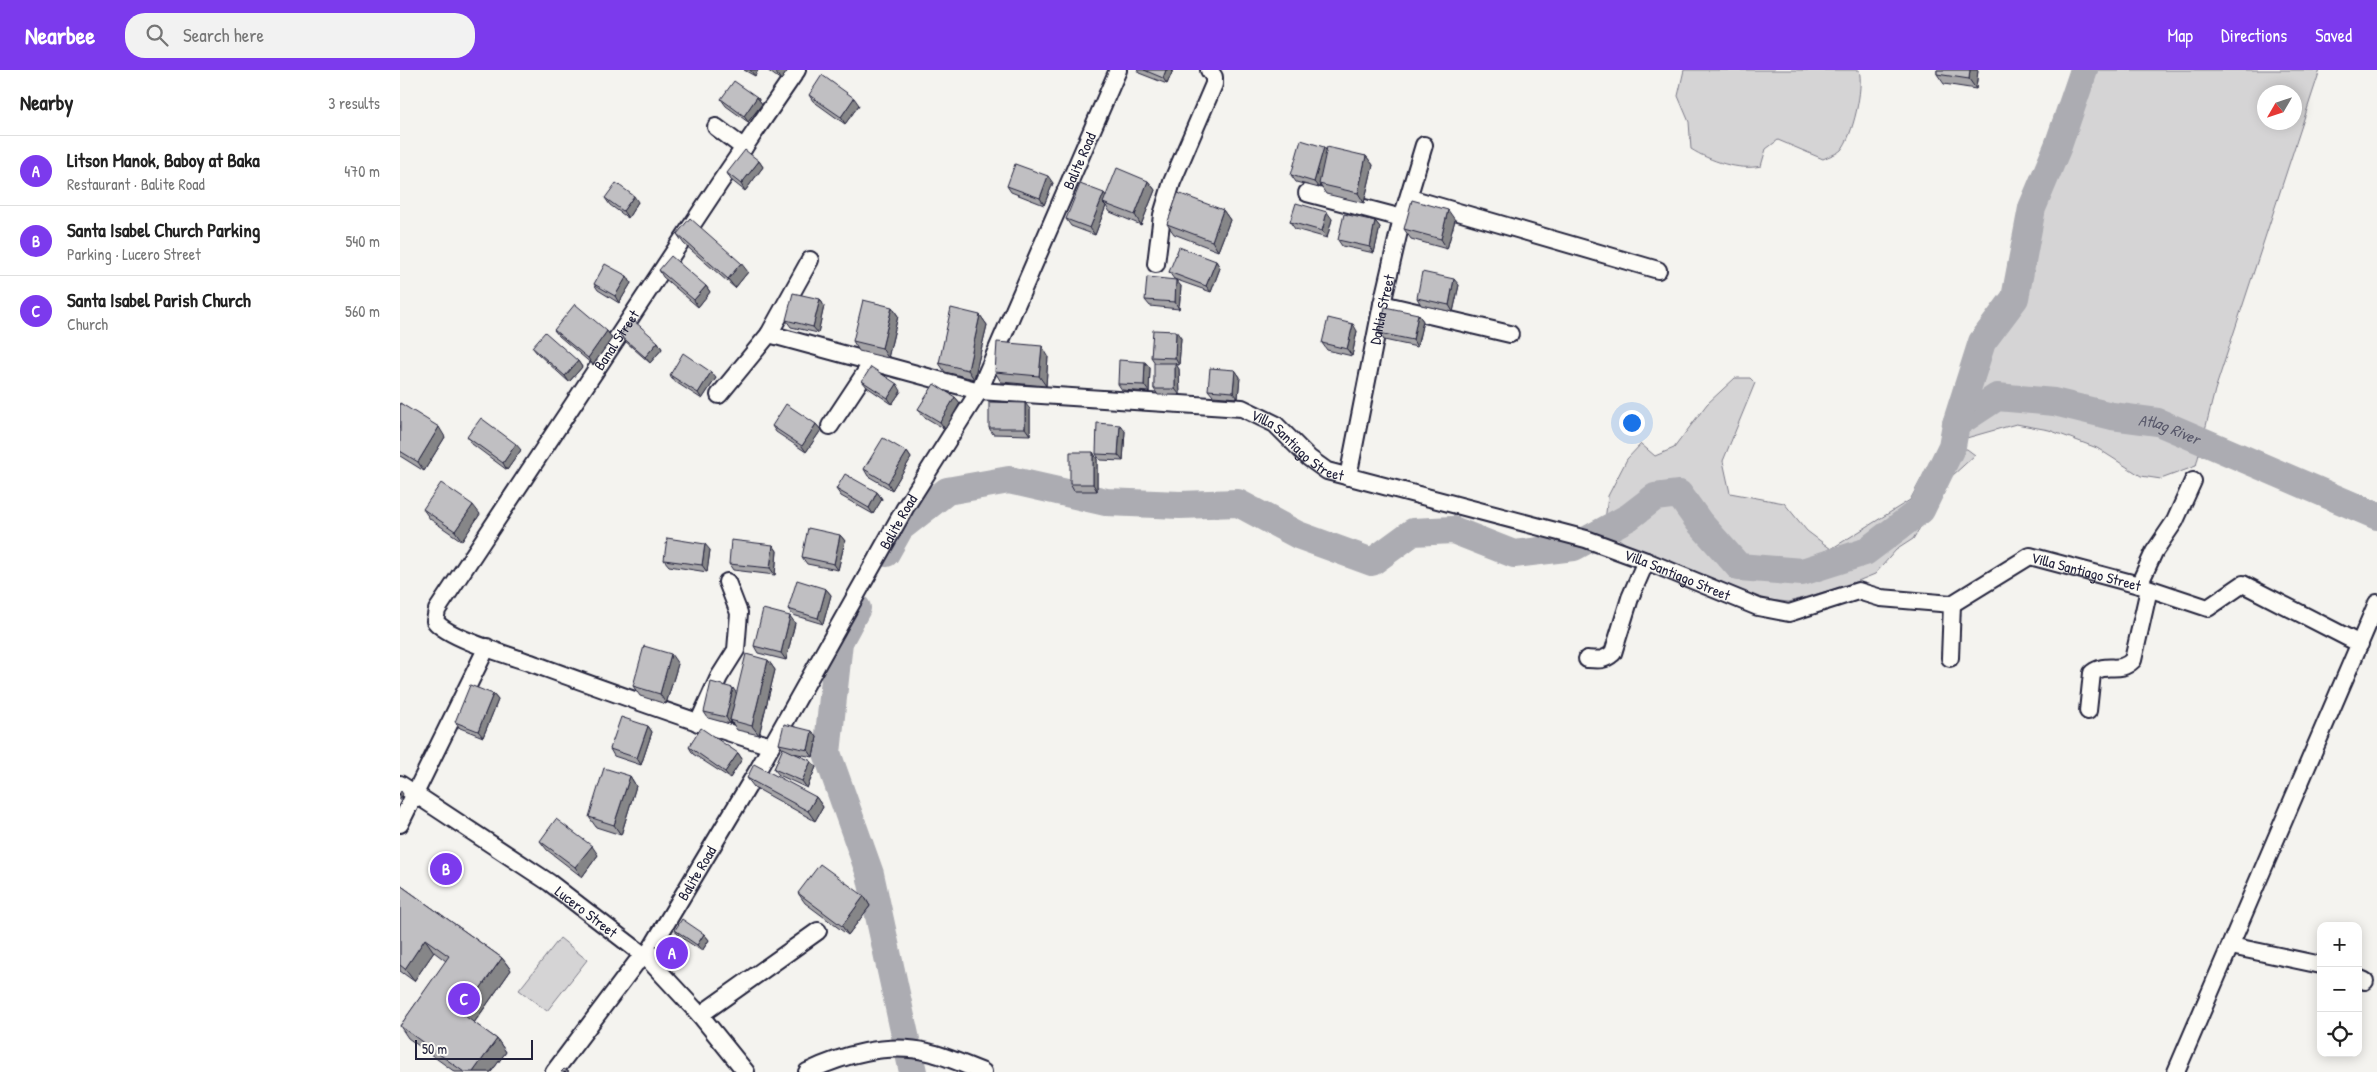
<!DOCTYPE html>
<meta charset="utf-8">
<style>
body{margin:0;font-family:"Patrick Hand",sans-serif;background:#f2f2f2;color:#222}
.controls{position:absolute;right:15px;bottom:15px;display:grid;overflow:hidden;border-radius:10px;box-shadow:0 2px 12px #0003}
.controls button{width:45px;height:45px;display:grid;place-items:center;padding:0;border:0;border-bottom:1px solid #e0e0e0;background:#fff;color:#222;font:25px sans-serif}
.compass{position:absolute;left:1857px;top:15px;width:45px;height:45px;border-radius:50%;background:#fff;box-shadow:0 2px 12px #0003;rotate:231deg}
.scale{position:absolute;left:15px;bottom:12px;width:118px;box-sizing:border-box;padding-left:5px;border:2px solid #22223b;border-top:0;font-size:14px;line-height:18px;white-space:nowrap;color:#22223b;-webkit-text-stroke:4px #fdfcf7;paint-order:stroke}
.you{position:absolute;left:1231px;top:352px;width:18px;height:18px;margin:-12px;border:4px solid #fff;border-radius:50%;background:#1a73e8;box-shadow:0 0 0 8px #1a73e833}
.badge{display:grid;place-items:center;width:32px;height:32px;border-radius:50%;background:#7c3aed;color:#fff;font-size:16px;font-weight:700}
.pin{position:absolute;translate:-50% -50%;border:2px solid #fff;box-shadow:0 1px 5px #0006}
.list{margin:0;padding:0;list-style:none}
h2{display:flex;justify-content:space-between;align-items:center;height:65px;margin:0;padding:0 20px;font-size:21px}
h2 small{font-size:16px;font-weight:400;color:#767676}
.list li{display:grid;grid-template-columns:32px 1fr auto;gap:15px;align-items:center;box-sizing:border-box;height:70px;padding:0 20px;border-top:1px solid #e0e0e0}
.list b{display:block;font-size:19px;white-space:nowrap}
.list p{margin:0;font-size:16px;white-space:nowrap;color:#767676}
.list em{font-size:16px;font-style:normal;color:#767676}
.icon{flex:none;width:28px;height:28px;fill:none;stroke:currentColor;stroke-width:2;stroke-linecap:round;stroke-linejoin:round}
.map{position:relative;flex:none;width:1977px;height:1002px;overflow:hidden}
header{display:flex;align-items:center;gap:30px;box-sizing:border-box;height:70px;padding:0 25px;background:#7c3aed;color:#fff}
header strong{font-size:24px}
nav{display:flex;gap:28px;margin-inline-start:auto;font-size:18px}
.search{width:350px;height:45px;background:#f2f2f2;display:flex;align-items:center;gap:12px;box-sizing:border-box;padding:0 18px;border-radius:20px;color:#767676;font-size:19px}
main{display:flex}
aside{flex:1;background:#fff}
.map>svg:first-child{display:block}
.green{fill:#d5d4d5;stroke:#7c7b88;fill-rule:evenodd}
.lines{fill:none;stroke-linecap:round;stroke-linejoin:round}
.river{stroke:#acacb2;stroke-width:28}
.minor-casing{stroke:#22223b;stroke-width:20}
.minor{stroke:#fdfcf7;stroke-width:16}
.wall{fill:#a5a4a7;stroke:#22223b}
.shaded-wall{fill:#868688;stroke:#22223b}
.building{fill:#c0bfc2;stroke:#22223b}
.labels{text-anchor:middle;dominant-baseline:central;stroke-width:4;stroke-linejoin:round;paint-order:stroke}
.street-label{font-size:15px;fill:#22223b;stroke:#fdfcf7}
.water-label{font-size:16px;font-style:italic;fill:#59596b;stroke:#fdfcf7}
</style>
<header>
<strong>Nearbee</strong>
<div class="search"><svg class="icon" aria-label="search" viewBox="0 0 24 24"><circle cx="10" cy="10" r="6"/><path d="M15 15l6 6"/></svg>Search here</div>
<nav><a>Map</a><a>Directions</a><a>Saved</a></nav>
</header>
<main>
<aside>
<h2>Nearby<small>3 results</small></h2>
<ul class="list">
<li><span class="badge">A</span><div><b>Litson Manok, Baboy at Baka</b><p>Restaurant · Balite Road</p></div><em>470 m</em></li>
<li><span class="badge">B</span><div><b>Santa Isabel Church Parking</b><p>Parking · Lucero Street</p></div><em>540 m</em></li>
<li><span class="badge">C</span><div><b>Santa Isabel Parish Church</b><p>Church</p></div><em>560 m</em></li>
</ul>
</aside>
<div class="map">
<svg width="1977" height="1002" viewBox="0 0 1977 1002">
<rect width="100%" height="100%" fill="#f4f3ef"/>
<filter id="ink" filterUnits="userSpaceOnUse"><feTurbulence type="fractalNoise" baseFrequency=".02" numOctaves="2"/><feDisplacementMap in="SourceGraphic" scale="10" xChannelSelector="R" yChannelSelector="G"/><feConvolveMatrix kernelMatrix="1 2 1 2 8 2 1 2 1" color-interpolation-filters="sRGB"/></filter>
<g filter="url(#ink)">
<path class="green" d="M1284,0h175c5,17 -6,66 -18,80 -4,4 -12,6 -18,9l-45,-19 -12,9 -5,17c-22,5 -51,-5 -70,-17l-2,-27 -11,-26z
M1673,0h247l-105,320 -19,76 -35,13 -20,-3 -44,-28 -48,-18 -33,-6 -53,15 -17,-3 24,-92 33,-47zM1894,22v30h-30v-30z
M1335,308h15l5,5 -32,78 7,32 54,10 23,28 24,18 79,-49 24,-45 5,1 4,-7h24l8,6 -23,21 -39,63 -17,11 -21,24 -27,11 -59,17 -30,-3 -101,-39 -20,-8 -34,-23 4,-33 19,-37 14,-15 14,12 19,-8 33,-44z
M160,868l27,22 -40,51 -28,-21z"/>
<g class="lines">
<g class="river">
<path id="s1" d="M1556,354l41,-27 57,5 58,14 46,6 219,94"/>
<path d="M486,483l14,-25 47,-37 62,-11 97,22 74,3 58,-2 60,32 74,27 41,-30 40,-2 61,24 60,-7 55,-30 26,-20 24,-3 20,28 40,45 63,5 63,-20 56,-42 31,-64 4,-22 26,-82 33,-44 17,-90 26,-62 26,-76"/>
<path d="M457,538l-18,34 -12,111 43,121 43,198"/>
</g>
<defs>
<g id="minor">
<path d="M316,57l28,21"/>
<path d="M907,123l95,25"/>
<path d="M1010,128l248,72"/>
<path d="M756,194l6,-49 10,-33 42,-98v-7l-5,-7"/>
<path d="M982,234l128,30"/>
<path id="s2" d="M369,264l210,57 263,17 33,16 34,34 18,13 259,68 60,22 112,46 31,6 69,-22 23,7 71,6 78,-48 109,29 69,23 35,-24 117,60"/>
<path d="M319,325l50,-61 41,-74"/>
<path d="M430,356l43,-65"/>
<path id="s3" d="M948,407l34,-173 20,-86 22,-73"/>
<path d="M1739,515l15,-33 21,-31 18,-40"/>
<path d="M1550,588l2,-54"/>
<path d="M1187,589c11,1 17,2 26,-6l17,-55 16,-37"/>
<path d="M1688,641l4,-38c16,-12 26,2 41,-13l16,-71"/>
<path d="M298,653l21,-46 17,-27 3,-37 -12,-31"/>
<path id="s4" d="M371,676c-81,-25 -160,-54 -240,-83 -23,-8 -83,-25 -96,-42l2,-11 282,-426 78,-114"/>
<path id="s5" d="M0,714l150,99 96,74 54,58 46,57"/>
<path d="M0,754l87,-177"/>
<path d="M1831,876l90,19"/>
<path d="M1958,908l7,3"/>
<path d="M300,945l118,-84"/>
<path id="s6" d="M154,1002l82,-109 10,-6 113,-189 146,-260 74,-117 139,-321"/>
<path d="M407,1002c35,-17 81,-30 121,-20 18,4 37,13 55,20"/>
<path d="M1776,1002l201,-469"/>
</g>
</defs>
<use href="#minor" class="minor-casing"/>
<use href="#minor" class="minor"/>
</g>
<path class="wall" d="M344,0h14l-3,6z
M367,0h21l-7,10z
M737,0h36l-6,14 -28,-11z
M1537,0h41l-2,19 -32,-5 -7,-10z
M409,25l50,10 -14,19 -32,-23z
M357,27l5,7 -14,18 -22,-16 -5,-7z
M924,77l2,4 40,5 7,9 -9,38 -38,-9 -6,-9 -1,3 -23,-6 -5,-7z
M359,91l4,6 -18,24 -14,-11 -4,-7z
M748,111l7,9 -14,35 -31,-13 -4,-6 -11,29 -24,-9 -5,-7 38,-26 2,3z
M653,113l-9,22 -33,-13 -4,-6z
M205,128l33,4 -10,16 -18,-13z
M823,140l7,10 -12,31 -44,-17 -7,-10z
M932,149l-5,19 -32,-9 -5,-7z
M1055,150l-8,29 -36,-10 -7,-10z
M975,151l5,6 -6,26 -32,-7 -4,-6z
M277,164l71,38 -13,16 -51,-44z
M816,191l4,7 -9,24 -37,-13 -5,-7z
M259,200l47,16 4,6 -12,15 -35,-30z
M227,206l4,7 -12,20 -21,-13 -4,-6z
M1059,215l-6,27 -32,-7 -4,-7z
M781,216l-2,23 -29,-3 -5,-6z
M420,229l4,7 -6,27 -27,-6 -5,-7z
M492,237l6,9 -10,42 -29,-7 -6,-10z
M1018,244l5,7 -6,26 -33,-7 -5,-7z
M580,245l7,10 -13,54 -29,-7 -6,-9z
M154,260l53,1 5,7 -19,27 -34,-29z
M957,261l-5,25 -25,-6 -5,-7z
M220,265l38,7 4,7 -12,14 -25,-22z
M781,268l-2,27h-3l3,4 1,26h-22l-4,-6 1,-26 -4,-6z
M132,277l46,14 4,6 -13,15 -32,-29z
M648,286l-2,30 -45,-4 -6,-10z
M745,292l5,6 -1,24 -27,-2 -4,-6z
M835,300l5,7 -2,21 -25,-2 -5,-6z
M270,305l46,3 -14,21 -28,-18z
M462,311l39,10 -9,13 -25,-17z
M555,327l5,6 -15,26 -22,-13 -5,-7z
M0,333l45,34 -21,34 -24,-15z
M630,339v26l-37,-1 -4,-6z
M416,354l5,6 -15,22 -30,-20 -4,-6z
M725,361l-2,30 -23,-1 -4,-6z
M67,367l54,13 -14,20 -35,-26z
M507,382l4,6 -19,32 -24,-14 -4,-7z
M693,382l4,7v32h-23l-4,-7z
M436,419l41,3 5,7 -9,15 -32,-18z
M23,439l57,5 -18,27 -32,-22z
M440,465l5,6 -7,29 -31,-6 -5,-7z
M373,475l4,6 -2,24 -42,-5 -4,-6z
M310,480l-3,22 -38,-6 -5,-6z
M426,519l5,6 -8,29 -30,-9 -5,-6z
M395,553l-9,37 -28,-7 -4,-7z
M368,590l7,10 -16,65 -22,-5 -6,-9 -1,3 -22,-6 -4,-6 32,-19z
M278,594l-12,40 -26,-8 -7,-10z
M93,624l5,6 -15,37 -23,-9 -5,-6z
M248,656l4,6 -11,33 -27,-9 -4,-7z
M412,661l5,6 -4,20 -20,-4 18,8 5,6 -9,21 -28,-13 -5,-6 9,-20 -4,-5z
M289,677l49,6 4,6 -12,19 -37,-24z
M230,706l6,10 -15,49 -25,-8 -7,-10z
M347,708l69,19 7,10 -8,14 -61,-34z
M140,771l58,14 -16,22 -35,-27z
M0,815l102,73 9,12 -37,53 23,16 9,13 -15,20h-36l-47,-34 -8,-12 46,-65 -12,-9 -20,29 -14,-10z
M398,823l66,3 6,10 -22,29 -43,-32z
M275,860l29,4 5,6 -7,11 -23,-15z
M256,877h22l2,3 -12,11z"/>
<path class="shaded-wall" d="M350,0h8l-3,6z
M379,0h9l-7,10 -5,-7z
M766,0h7l-6,14 -4,-6z
M1570,0h8l-2,19 -7,-10z
M357,27l5,7 -14,18 -4,-6z
M454,28l5,7 -14,19 -4,-7z
M924,77l4,6 -9,35 -5,-6z
M966,86l7,9 -9,38 -6,-10z
M359,91l4,6 -18,24 -4,-7z
M648,106l5,7 -9,22 -4,-7z
M748,111l7,9 -14,35 -6,-10z
M704,123l4,6 -5,4 3,3 -11,29 -5,-7z
M234,126l4,6 -10,16 -5,-7z
M823,140l7,10 -12,31 -6,-10z
M1048,140l7,10 -8,29 -6,-10z
M927,142l5,7 -5,19 -5,-7z
M975,151l5,6 -6,26 -4,-6z
M816,191l4,7 -9,24 -5,-6z
M341,193l7,9 -13,16 -7,-9z
M227,206l4,7 -12,20 -4,-7z
M1054,209l5,6 -6,27 -4,-7z
M776,210l5,6 -2,23 -4,-7z
M306,216l4,6 -12,15 -4,-7z
M420,229l4,7 -6,27 -5,-6z
M492,237l6,9 -10,42 -6,-10z
M1018,244l5,7 -6,26 -4,-7z
M580,245l7,10 -13,54 -6,-9z
M953,254l4,7 -5,25 -5,-7z
M207,261l5,7 -19,27 -5,-7z
M776,261l5,7 -2,27 -4,-7z
M258,272l4,7 -12,14 -5,-6z
M642,276l6,10 -2,30 -7,-10z
M178,291l4,6 -13,15 -4,-6z
M745,292l5,6 -1,24 -5,-7z
M775,293l4,6 1,26 -5,-6z
M835,300l5,7 -2,21 -5,-6z
M311,302l5,6 -14,21 -4,-6z
M497,314l4,7 -9,13 -4,-6z
M555,327l5,6 -15,26 -5,-7z
M625,333l5,6v26l-5,-7z
M416,354l5,6 -15,22 -4,-6z
M720,355l5,6 -2,30 -5,-6z
M39,357l6,10 -21,34 -6,-9z
M116,374l5,6 -14,20 -4,-7z
M507,382l4,6 -19,32 -4,-7z
M693,382l4,7v32l-4,-7z
M477,422l5,7 -9,15 -4,-6z
M73,435l7,9 -18,27 -7,-10z
M440,465l5,6 -7,29 -4,-6z
M305,474l5,6 -3,22 -5,-7z
M373,475l4,6 -2,24 -5,-7z
M426,519l5,6 -8,29 -5,-6z
M390,546l5,7 -9,37 -5,-7z
M271,584l7,10 -12,40 -6,-10z
M368,590l7,10 -16,65 -7,-9z
M333,618l4,6 -7,26 1,1 -1,3 -4,-7z
M93,624l5,6 -15,37 -5,-6z
M248,656l4,6 -11,33 -4,-7z
M412,661l5,6 -4,20 -5,-7z
M338,683l4,6 -12,19 -5,-6z
M411,691l5,6 -9,21 -5,-7z
M230,706l6,10 -15,49 -7,-10z
M1,721l2,3 -3,6v-7z
M416,727l7,10 -8,14 -7,-10z
M192,776l6,9 -16,22 -7,-10z
M464,826l6,10 -22,29 -6,-9z
M304,864l5,6 -7,11 -5,-6z
M25,869l9,13 -20,29 -9,-12z
M102,888l9,12 -40,57 -9,-13z
M97,969l9,13 -15,20h-18z"/>
<path class="building" d="M372,0h7l-3,3z
M744,0h22l-3,8z
M1537,0h33l-1,9 -32,-5z
M422,5l32,23 -13,19 -32,-22z
M334,11l23,16 -13,19 -23,-17z
M901,70l23,7 -10,35 -23,-7z
M927,77l39,9 -8,37 -39,-9z
M345,80l14,11 -18,23 -14,-11z
M615,94l33,12 -8,22 -33,-12z
M717,98l31,13 -13,34 -32,-12z
M216,113l18,13 -11,15 -18,-13z
M680,114l24,9 -14,35 -24,-9z
M778,123l45,17 -11,31 -45,-17z
M1012,130l36,10 -7,29 -37,-10z
M896,133l31,9 -5,19 -32,-9z
M944,144l31,7 -5,26 -32,-7z
M290,148l51,45 -13,16 -51,-45z
M779,177l37,14 -10,25 -37,-14z
M271,186l35,30 -12,14 -35,-30z
M205,194l22,12 -12,20 -21,-12z
M1022,202l32,7 -5,26 -32,-7z
M747,207l29,3 -1,22 -30,-2z
M393,223l27,6 -7,28 -27,-7z
M463,230l29,7 -10,41 -29,-7z
M175,234l32,27 -19,27 -34,-28z
M985,237l33,7 -5,26 -34,-7z
M551,238l29,7 -12,55 -29,-7z
M928,248l25,6 -6,25 -25,-6z
M233,250l25,22 -13,15 -25,-22z
M753,260l23,1 -1,27 -24,-1z
M145,262l33,29 -13,15 -33,-29z
M597,272l45,4 -3,30 -44,-4z
M283,283l28,19 -13,21 -28,-18z
M719,290l26,2 -1,23 -26,-1z
M754,293h21v26h-21z
M471,297l26,17 -9,14 -26,-17z
M810,298l25,2 -2,22 -25,-2z
M534,314l21,13 -15,25 -22,-13z
M589,332l36,1v25h-36z
M0,333l39,24 -21,35 -18,-11z
M386,334l30,20 -14,22 -30,-20z
M81,348l35,26 -13,19 -36,-26z
M697,353l23,2 -2,30 -22,-1z
M483,368l24,14 -19,31 -24,-14z
M670,382h23v32h-23z
M445,404l32,18 -8,16 -33,-19z
M41,413l32,22 -18,26 -32,-22z
M408,458l32,7 -6,29 -32,-7z
M267,468l38,6 -3,21 -38,-5z
M331,470l42,5 -3,23 -41,-4z
M397,510l29,9 -8,29 -30,-9z
M363,539l27,7 -9,37 -27,-7z
M244,576l27,8 -11,40 -27,-8z
M346,584l22,6 -16,66 -22,-6z
M311,612l22,6 -7,29 -22,-5z
M70,615l23,9 -15,37 -23,-9z
M221,647l27,9 -11,32 -27,-9z
M384,654l28,7 -4,19 -29,-6z
M301,658l37,25 -13,19 -36,-25z
M383,678l28,13 -9,20 -28,-12z
M354,694l62,33 -8,14 -61,-33z
M204,698l26,8 -16,49 -25,-8z
M156,749l36,27 -17,21 -35,-26z
M420,794l44,32 -22,30 -44,-33z
M0,815l102,73 -40,56 35,25 -24,33h-9l-64,-46 49,-70 -24,-17 -20,30 -5,-4z
M282,849l22,15 -7,11 -22,-15z
M269,866l9,11 -12,11 -10,-11z
M164,999l5,3h-8z"/>
</g>
<g class="labels">
<g class="street-label">
<text stroke="none"><textPath href="#s6" startOffset="1056">Balite Road</textPath></text>
<text stroke="none"><textPath href="#s3" startOffset="171">Dahlia Street</textPath></text>
<text stroke="none"><textPath href="#s4" startOffset="695">Banal Street</textPath></text>
<text stroke="none"><textPath href="#s2" startOffset="549">Villa Santiago Street</textPath></text>
<text stroke="none"><textPath href="#s6" startOffset="651">Balite Road</textPath></text>
<text stroke="none"><textPath href="#s2" startOffset="1390">Villa Santiago Street</textPath></text>
<text stroke="none"><textPath href="#s2" startOffset="954">Villa Santiago Street</textPath></text>
<text stroke="none"><textPath href="#s6" startOffset="246">Balite Road</textPath></text>
<text stroke="none"><textPath href="#s5" startOffset="226">Lucero Street</textPath></text>
</g>
<g class="water-label">
<text stroke="none"><textPath href="#s1" startOffset="225">Atlag River</textPath></text>
</g>
</g>
</svg>
<div class="controls">
<button>+</button>
<button>−</button>
<button><svg class="icon" aria-label="locate" viewBox="0 0 24 24"><circle cx="12" cy="12" r="6"/><path d="M12 2v4M12 18v4M2 12h4M18 12h4"/></svg></button>
</div>
<svg class="compass" viewBox="-18 -18 36 36"><path d="M0-13l5 13h-10z" fill="#e53935"/><path d="M0 13l5-13h-10z" fill="#767676"/></svg>
<div class="scale">50 m</div>
<div class="you"></div>
<div class="pin badge" style="left:272px;top:883px">A</div>
<div class="pin badge" style="left:46px;top:799px">B</div>
<div class="pin badge" style="left:64px;top:929px">C</div>
</div>
</main>
